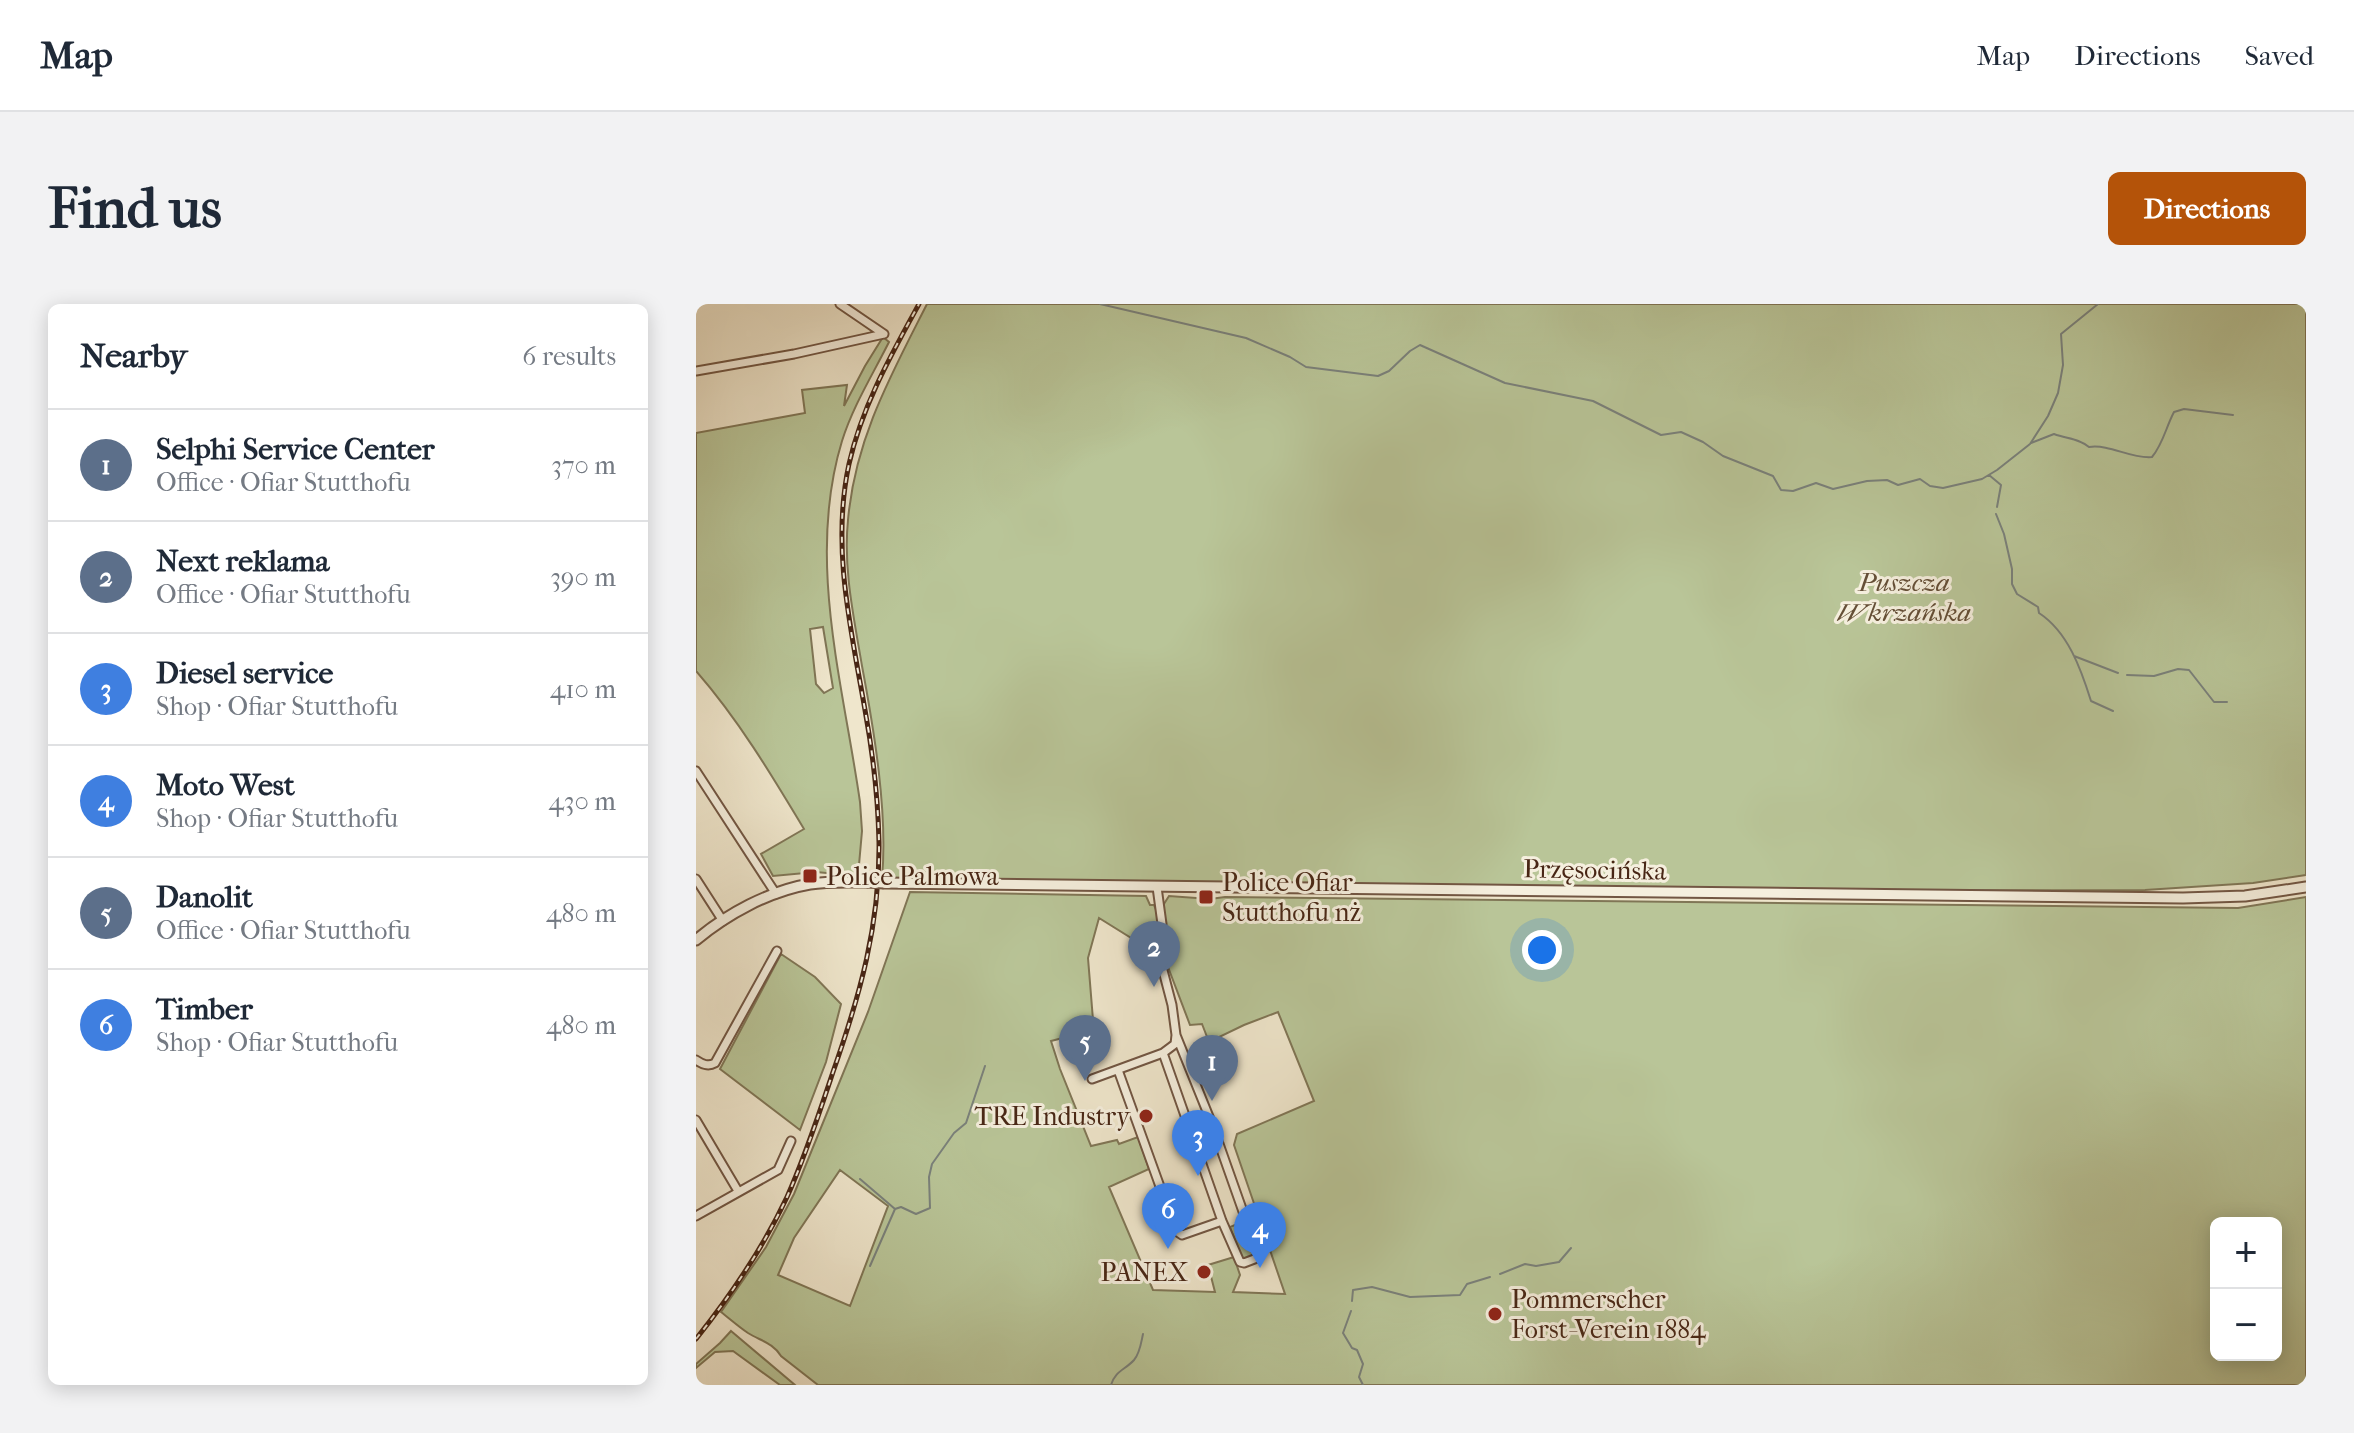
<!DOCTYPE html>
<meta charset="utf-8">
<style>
body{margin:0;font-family:"IM FELL French Canon",serif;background:#f2f2f3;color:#1f2937}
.controls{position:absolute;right:24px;bottom:24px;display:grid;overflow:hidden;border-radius:12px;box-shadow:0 4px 20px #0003}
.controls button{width:72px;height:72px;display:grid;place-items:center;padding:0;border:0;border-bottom:2px solid #e0e1e3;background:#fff;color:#1f2937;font:40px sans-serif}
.you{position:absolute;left:846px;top:646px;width:28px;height:28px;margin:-20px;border:6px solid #fff;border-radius:50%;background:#1a73e8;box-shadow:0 0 0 12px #1a73e833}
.badge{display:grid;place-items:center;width:52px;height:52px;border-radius:50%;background:#b45309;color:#fff;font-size:26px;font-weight:700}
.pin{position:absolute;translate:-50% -66px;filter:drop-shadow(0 2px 4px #0008)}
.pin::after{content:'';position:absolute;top:42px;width:28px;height:24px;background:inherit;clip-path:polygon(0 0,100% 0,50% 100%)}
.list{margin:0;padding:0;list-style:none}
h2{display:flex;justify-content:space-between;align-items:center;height:104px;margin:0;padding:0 32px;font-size:34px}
h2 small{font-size:26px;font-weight:400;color:#747a83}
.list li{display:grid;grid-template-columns:52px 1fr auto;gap:24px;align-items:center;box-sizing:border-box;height:112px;padding:0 32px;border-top:2px solid #e0e1e3}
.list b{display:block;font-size:30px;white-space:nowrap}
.list p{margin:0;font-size:26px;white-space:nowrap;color:#747a83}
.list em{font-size:26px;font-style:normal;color:#747a83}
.map{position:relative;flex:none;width:1610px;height:1081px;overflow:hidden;border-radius:12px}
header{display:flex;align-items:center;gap:48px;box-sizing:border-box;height:112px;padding:0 40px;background:#fff;border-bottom:2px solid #e0e1e3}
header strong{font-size:38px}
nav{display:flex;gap:44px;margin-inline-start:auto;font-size:28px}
.intro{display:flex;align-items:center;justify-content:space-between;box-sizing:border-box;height:192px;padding:0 48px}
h1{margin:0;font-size:56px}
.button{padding:20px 36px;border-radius:12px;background:#b45309;color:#fff;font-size:28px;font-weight:700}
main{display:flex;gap:48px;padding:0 48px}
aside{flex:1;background:#fff;border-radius:12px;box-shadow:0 4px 20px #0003}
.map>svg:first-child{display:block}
.green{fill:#b9c598;stroke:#807656;stroke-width:2;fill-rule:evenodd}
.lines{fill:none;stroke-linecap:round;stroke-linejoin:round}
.stream{stroke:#7a817b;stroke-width:2}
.minor-casing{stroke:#725643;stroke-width:11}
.tertiary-casing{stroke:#725643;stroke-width:13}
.minor{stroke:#f5efde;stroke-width:7}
.tertiary{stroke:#f5efde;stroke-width:9}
.rail-casing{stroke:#482615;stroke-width:5}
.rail{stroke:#f5efde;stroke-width:2;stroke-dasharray:6;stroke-linecap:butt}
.tertiary-bridge-casing{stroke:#725643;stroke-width:13;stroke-linecap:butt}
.tertiary-bridge{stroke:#f5efde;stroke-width:9}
.poi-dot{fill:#8f2418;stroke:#f5efde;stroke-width:3}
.labels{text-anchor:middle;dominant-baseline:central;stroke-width:6;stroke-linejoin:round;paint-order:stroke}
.park-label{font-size:26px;font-style:italic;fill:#644e36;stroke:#f5efde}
.street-label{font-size:26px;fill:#482615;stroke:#f5efde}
.poi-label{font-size:26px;fill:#482615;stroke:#f5efde;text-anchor:start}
</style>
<header>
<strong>Map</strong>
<nav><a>Map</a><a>Directions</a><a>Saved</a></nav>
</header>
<div class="intro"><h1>Find us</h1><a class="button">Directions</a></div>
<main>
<aside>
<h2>Nearby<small>6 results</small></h2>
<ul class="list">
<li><span class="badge" style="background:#5c6f8a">1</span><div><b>Selphi Service Center</b><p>Office · Ofiar Stutthofu</p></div><em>370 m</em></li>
<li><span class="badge" style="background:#5c6f8a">2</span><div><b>Next reklama</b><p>Office · Ofiar Stutthofu</p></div><em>390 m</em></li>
<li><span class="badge" style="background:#3f7fe0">3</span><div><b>Diesel service</b><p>Shop · Ofiar Stutthofu</p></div><em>410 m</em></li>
<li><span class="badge" style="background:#3f7fe0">4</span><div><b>Moto West</b><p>Shop · Ofiar Stutthofu</p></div><em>430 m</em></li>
<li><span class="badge" style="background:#5c6f8a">5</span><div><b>Danolit</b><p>Office · Ofiar Stutthofu</p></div><em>480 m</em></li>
<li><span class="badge" style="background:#3f7fe0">6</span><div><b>Timber</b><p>Shop · Ofiar Stutthofu</p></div><em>480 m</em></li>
</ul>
</aside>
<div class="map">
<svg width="1610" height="1081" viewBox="0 0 1610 1081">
<rect width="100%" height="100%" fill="#efe6cc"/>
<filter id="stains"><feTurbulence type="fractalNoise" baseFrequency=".0025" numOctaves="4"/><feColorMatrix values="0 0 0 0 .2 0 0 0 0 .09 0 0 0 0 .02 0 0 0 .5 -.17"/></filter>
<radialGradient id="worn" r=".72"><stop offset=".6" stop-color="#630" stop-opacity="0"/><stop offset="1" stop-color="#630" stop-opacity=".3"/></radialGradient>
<path class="green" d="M231,0h1379v571l-53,8 -108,7 -313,1 -950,-13c6,-65 -8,-148 -20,-212 -8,-48 -19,-97 -14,-146 7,-81 43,-145 79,-216z
M187,33l6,5c-16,32 -36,64 -47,99 -36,118 1,242 18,361l2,29 -4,45 -42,-4 -43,4 -12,-22 43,-25c-33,-55 -66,-110 -108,-158v-238l109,-20 -3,-23 45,-5 -3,21 21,-40zM127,323l10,61 -9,5 -8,-9 -6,-55z
M214,588l236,4 4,9h4c8,16 5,32 3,49l-58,-36 -11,40 5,62 -11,13 -31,8 9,28 31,77 26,-6 2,4 19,-7 11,32 -40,18 44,103 62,2 -7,-27 26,-8 6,18 -7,17 52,2 -51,-149 3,-11 77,-33 -36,-89 -34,13 -35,17 -7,-18 -12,1 -25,-66 -1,-38 -2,-14 7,-11 41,3 15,-2 1013,11 68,-11v488h-1488l-37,-29c-8,-13 -20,-15 -33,-23 -9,-6 -18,-14 -27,-21l45,-65 28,-53 74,-182zM144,866l48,36 -38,100 -72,-31 16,-37zM1520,919h60v132h-60z
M85,650l34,23 26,27 -15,58 -26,68 -80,-61z
M546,918l12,33 -12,5 -12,-33z
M35,1027l64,54h-15l-47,-34 -18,1 -19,16v-4l24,-21z"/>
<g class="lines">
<path class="stream" d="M404,0l146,34 44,19 16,10 72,9 11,-5 21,-20 10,-6 85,38 88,18 68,34 20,-3 22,10 20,14 50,20 8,14 12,1 23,-8 17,6 34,-8 20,-1 11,5 22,-6 10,7 13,2 39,-9 15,-9 33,-26 18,-28 10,-23 5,-28 -2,-31 37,-30
M1335,139l23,-9c13,5 24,4 35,13 22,-3 41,12 63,10 11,-13 14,-30 22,-45l10,-3 49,6
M1293,171l12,10 -4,22
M1300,210l8,20 8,35v15l5,10 21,13 1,6c29,19 42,56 52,88l22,10
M1378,352l44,17
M1431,371l27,1 24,-7 11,1 25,32h13
M164,875l35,30
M174,962l25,-57 6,-2 15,7 14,-6 -1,-31 3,-13 22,-31 12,-10 19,-57
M804,970l25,-10 11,2 23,-4 12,-14
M656,997l1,-11 19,-3 38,10 50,-2 7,-11 23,-7
M655,1007l-8,22 9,15 5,2 6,14 -4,13 4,8
M415,1081c4,-14 14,-15 23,-25 6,-7 7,-17 9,-26"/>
<defs>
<path id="minor" d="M144,0l44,30
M0,67l98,-17 90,-20
M0,467l80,123
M0,575l27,42
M467,749l59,168 18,41 4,1 13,-5 1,-4 -46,-130 -36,-89
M0,756c6,4 12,7 19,3l62,-112
M422,766l58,161 6,4 40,-14
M396,775l71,-26 12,-9 1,-9 -4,-30 -12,-46 2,-35 -5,-37
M0,816l42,71
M0,912l82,-46 13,-29"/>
<path id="tertiary" d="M188,579l1299,15 62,-2 61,-9
M0,636c31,-26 73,-49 114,-56 18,-3 38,-2 57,-2"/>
</defs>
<use href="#minor" class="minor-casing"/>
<use href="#tertiary" class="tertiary-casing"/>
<use href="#minor" class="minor"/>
<use href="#tertiary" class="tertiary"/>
<defs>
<path id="rail" d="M0,1035c35,-44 67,-91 91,-142 18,-40 32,-83 46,-125 27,-77 47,-147 46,-230 -1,-44 -6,-88 -14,-132 -14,-81 -34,-163 -16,-246 13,-58 42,-109 70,-160"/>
</defs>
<use href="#rail" class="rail-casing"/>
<use href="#rail" class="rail"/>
<defs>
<path id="tertiary-bridge" d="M171,578l17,1"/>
</defs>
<use href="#tertiary-bridge" class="tertiary-bridge-casing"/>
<use href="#tertiary-bridge" class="tertiary-bridge"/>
</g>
<g class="poi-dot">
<rect x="106" y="564" width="16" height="16" rx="4"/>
<rect x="502" y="585" width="16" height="16" rx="4"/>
<circle cx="450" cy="812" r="8"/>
<circle cx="508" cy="968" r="8"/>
<circle cx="799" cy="1010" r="8"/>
</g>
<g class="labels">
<g class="park-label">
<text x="1208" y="278">Puszcza<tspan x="1208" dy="30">Wkrzańska</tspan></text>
</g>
<g class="street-label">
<text transform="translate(899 566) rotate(1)">Przęsocińska</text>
</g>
<g class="poi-label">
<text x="130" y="572">Police Palmowa</text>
<text x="526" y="578">Police Ofiar<tspan x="526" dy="30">Stutthofu nż</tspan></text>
<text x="434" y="812" text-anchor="end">TRE Industry</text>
<text x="492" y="968" text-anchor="end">PANEX</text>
<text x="815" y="995">Pommerscher<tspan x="815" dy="30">Forst-Verein 1884</tspan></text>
</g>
</g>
<rect width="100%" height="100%" filter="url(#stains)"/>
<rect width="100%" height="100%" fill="url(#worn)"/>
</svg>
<div class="controls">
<button>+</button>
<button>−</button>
</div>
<div class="you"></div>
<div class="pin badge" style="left:516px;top:797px;background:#5c6f8a">1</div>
<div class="pin badge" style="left:458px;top:683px;background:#5c6f8a">2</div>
<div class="pin badge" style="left:502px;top:872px;background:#3f7fe0">3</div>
<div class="pin badge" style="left:564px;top:964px;background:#3f7fe0">4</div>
<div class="pin badge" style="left:389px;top:777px;background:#5c6f8a">5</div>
<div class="pin badge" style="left:472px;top:945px;background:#3f7fe0">6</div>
</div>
</main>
